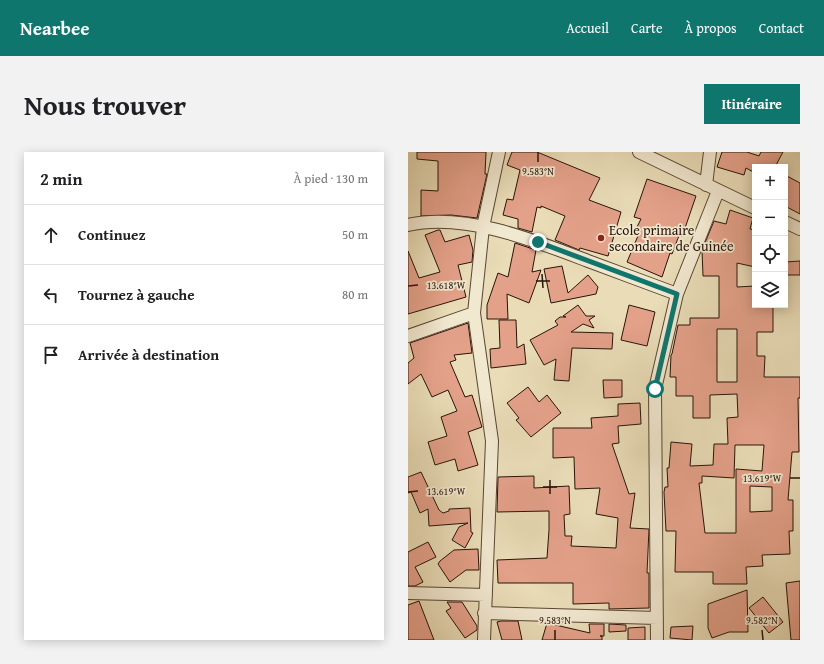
<!DOCTYPE html>
<html lang="fr">
<meta charset="utf-8">
<style>
body{margin:0;font-family:"Gentium Book Plus",serif;background:#f2f2f2;color:#202124}
.controls{position:absolute;right:12px;top:12px;display:grid;overflow:hidden;border-radius:0px;box-shadow:0 2px 10px #0003}
.controls button{width:36px;height:36px;display:grid;place-items:center;padding:0;border:0;border-bottom:1px solid #e0e0e0;background:#fff;color:#202124;font:20px sans-serif}
.stop{position:absolute;width:12px;height:12px;margin:-9px;border:3px solid #0f766e;border-radius:50%;background:#fff}
.stop.end{background:#0f766e;border-color:#fff;box-shadow:0 1px 4px #0008}
.list{margin:0;padding:0;list-style:none}
h2{display:flex;justify-content:space-between;align-items:center;height:52px;margin:0;padding:0 16px;font-size:17px}
h2 small{font-size:13px;font-weight:400;color:#757577}
.list li{display:grid;grid-template-columns:26px 1fr auto;gap:12px;align-items:center;box-sizing:border-box;height:60px;padding:0 16px;border-top:1px solid #e0e0e0}
.list b{display:block;font-size:15px;white-space:nowrap}
.list em{font-size:13px;font-style:normal;color:#757577}
.icon{flex:none;width:22px;height:22px;fill:none;stroke:currentColor;stroke-width:2;stroke-linecap:round;stroke-linejoin:round}
.map{position:relative;flex:none;width:392px;height:488px;overflow:hidden;border-radius:0px}
header{display:flex;align-items:center;gap:24px;box-sizing:border-box;height:56px;padding:0 20px;background:#0f766e;color:#fff}
header strong{font-size:19px}
nav{display:flex;gap:22px;margin-inline-start:auto;font-size:14px}
.intro{display:flex;align-items:center;justify-content:space-between;box-sizing:border-box;height:96px;padding:0 24px}
h1{margin:0;font-size:28px}
.button{padding:10px 18px;border-radius:0px;background:#0f766e;color:#fff;font-size:14px;font-weight:700}
main{display:flex;gap:24px;padding:0 24px}
aside{flex:1;background:#fff;border-radius:0px;box-shadow:0 2px 10px #0003}
.map>svg:first-child{display:block}
.building{fill:#e4a18a;stroke:#291408;fill-rule:evenodd}
.lines{fill:none;stroke-linecap:round;stroke-linejoin:round}
.street-casing{stroke:#594634;stroke-width:14}
.street{stroke:#f1e8d0;stroke-width:12}
.route{stroke:#0f766e;stroke-width:5}
.ticks{fill:none;stroke:#291408;stroke-width:1.5}
.poi-dot{fill:#8f2418;stroke:#f1e8d0;stroke-width:1.5}
.labels{text-anchor:middle;dominant-baseline:central;stroke-width:3.5;stroke-linejoin:round;paint-order:stroke}
.poi-label{font-size:14px;fill:#291408;stroke:#f1e8d0;text-anchor:start}
.ticks-label{font-size:10px;text-anchor:middle;fill:#291408;stroke:#f1e8d0;stroke-width:3.5;stroke-linejoin:round;paint-order:stroke}
</style>
<header>
<strong>Nearbee</strong>
<nav><a>Accueil</a><a>Carte</a><a>À propos</a><a>Contact</a></nav>
</header>
<div class="intro"><h1>Nous trouver</h1><a class="button">Itinéraire</a></div>
<main>
<aside>
<h2>2 min<small>À pied · 130 m</small></h2>
<ul class="list">
<li><svg class="icon" aria-label="ahead" viewBox="0 0 24 24"><path d="M12 20V5M6 11l6-6 6 6"/></svg><div><b>Continuez</b></div><em>50 m</em></li>
<li><svg class="icon" aria-label="left" viewBox="0 0 24 24"><path d="M17 20v-9H6M10 6l-5 5 5 5"/></svg><div><b>Tournez à gauche</b></div><em>80 m</em></li>
<li><svg class="icon" aria-label="arrive" viewBox="0 0 24 24"><path d="M6 21V4h12l-3 4 3 4H6"/></svg><div><b>Arrivée à destination</b></div></li>
</ul>
</aside>
<div class="map">
<svg width="392" height="488" viewBox="0 0 392 488">
<rect width="100%" height="100%" fill="#e9dcb7"/>
<filter id="stains"><feTurbulence type="fractalNoise" baseFrequency=".005" numOctaves="4"/><feColorMatrix values="0 0 0 0 .2 0 0 0 0 .09 0 0 0 0 .02 0 0 0 .5 -.17"/></filter>
<radialGradient id="worn" r=".72"><stop offset=".6" stop-color="#630" stop-opacity="0"/><stop offset="1" stop-color="#630" stop-opacity=".3"/></radialGradient>
<path class="building" d="M9,0h69l-1,22h2l-10,44 -26,-3 -30,1v-26l17,1v-30l-21,-2z
M104,0h25l63,26 -11,22 32,12 -13,44 -28,-8 -1,2 -24,-10 10,-24 -24,-10v2l-4,-1 -5,25 -14,-4v-9l-15,-4 4,-16 6,1 7,-30 -13,-5z
M314,0h25l12,4 2,-4h22l-8,15h-20v6l-9,-5 -2,7 -27,-8z
M377,23l15,8v31l-15,-8z
M239,27l49,17 -14,41 -1,-1 -1,-3 -8,21 -2,-1 -8,24 -35,-15 13,-31 -4,-2 5,-10 -7,-2z
M322,58l23,8 -3,11 5,1v37l-18,-4v24l18,-1v19h18v27h-16v24h8l-1,21h36v21h-2l1,54h-7l-4,48h5v31h-4l1,23 -28,1 1,11 -17,1 1,17h-34v-12h-38l1,-41h-10l-2,-39 1,-5h3l-1,-19h2l2,-26 21,2 -2,22 23,-1 1,-21h14l-1,-26 11,-1 -1,-23 -27,1v23h-17v-22h-17v-19h-6l1,-22 1,-1 6,-29h12v-7h29v-42h-16l-1,-26 12,-29 12,3zM309,177h20v53h-20zM327,293h29l-2,26 -26,-2v64h-31l-6,-50h3v-7l32,2zM342,334l22,1v24l-22,1z
M30,78h2l5,12 24,-7 4,15 -1,12 -14,3 8,32 -58,17v-63l11,27 21,-6 -15,-37z
M107,91l21,7 -4,22 9,-2 -12,33 -22,-9 1,25h-21v-14l11,-32 10,4z
M392,109v14h-15v-13z
M154,114l6,27 20,-18 10,12 -2,7 -45,9 -7,-34z
M170,153l8,11h9l-6,4 5,8 -11,-4 -12,8 42,1 -1,16 -40,-1 -3,33 -15,-1 2,-21 -12,6 -14,-25 28,-15 -3,-4 5,-4h6l-3,-1z
M221,153l26,7 -8,34 -26,-6z
M91,168h17l1,28 7,-4 2,20 -35,4 -1,-19 10,-1z
M60,171l4,30 -18,2 2,5 -6,2 15,35 7,-2 10,32 -14,5 10,33 -20,6 -3,-12 -20,6 -7,-23 19,-6 -6,-19 16,-6 -9,-21 -16,7 -11,-23 -13,10v-21l6,-5 -4,-15z
M195,228h19v17l-18,1z
M120,235l11,15 8,-7 14,18 -30,24 -15,-17 3,-2 -12,-15z
M232,251l1,21 -23,2 1,17 -7,1 17,50 6,-1 -5,35 19,1 -2,44h2v35l-40,1v-6l-36,1v-21h-75l-1,-23 50,-2 2,-28v-19l-52,1 1,-35 36,-1v12l35,-2 1,28 -6,1 1,21h7l-1,10 45,2 2,-30 -22,-4 4,-26 -25,1 -1,-32 -21,1v-30h39l-1,-10 27,-2v-12z
M13,320l18,38 4,3 6,-2v-2l21,-1 1,24 2,1 -8,15 -13,-8 7,-13 9,-4 -39,3 -1,-17 -8,4 -9,-21 -3,1v-16z
M20,390l8,15 -21,10 8,15 -8,4h-7v-34z
M70,397l1,21h-13l-16,12 -12,-18 2,-3 14,-11z
M392,429v59h-9l-5,-57z
M339,438l1,42h-19l-17,6 -4,-10v-24z
M355,445l20,25 -14,11 -20,-25z
M11,449l15,39h-26v-35z
M39,450h15l15,24v4l-12,8 -19,-27 5,-3z
M93,469h17l4,19h-20l-5,-18z
M139,471l43,10 -1,-9h15v12h-4h2v4h-60z
M201,472l17,1v6l-17,1z
M285,474l-1,14 -22,-2 1,-11z
M237,475v13h-17v-12z"/>
<g class="lines">
<defs>
<path id="street" d="M231,0l116,56
M298,33l4,-33
M377,70l15,7
M0,73c57,-13 128,16 180,36 30,11 59,22 89,33
M0,184l66,-23
M0,441l78,2
M76,461l173,5
M76,488l8,-199 -18,-128 9,-86 16,-75
M249,488l-2,-251 22,-95 41,-103"/>
</defs>
<use href="#street" class="street-casing"/>
<use href="#street" class="street"/>
</g>
<g class="lines">
<path class="route" d="M130,90l139,52 -22,95"/>
</g>
<path class="ticks" d="M130,0v10M134,122l1,14M128,129h14M0,134l10,-1M382,326h10M142,328v14M135,335h14M0,340l10,-1M147,478v10M354,478l1,10"/>
<circle class="poi-dot" cx="193" cy="86" r="4"/>
<g class="labels">
<g class="poi-label">
<text x="201" y="78">Ecole primaire<tspan x="201" dy="16">secondaire de Guinée</tspan></text>
</g>
</g>
<g class="ticks-label">
<text x="130" y="23">9.583°N</text>
<text x="38" y="137">13.618°W</text>
<text x="354" y="330">13.619°W</text>
<text x="38" y="343">13.619°W</text>
<text x="147" y="472">9.583°N</text>
<text x="354" y="472">9.582°N</text>
</g>
<rect width="100%" height="100%" filter="url(#stains)"/>
<rect width="100%" height="100%" fill="url(#worn)"/>
</svg>
<div class="controls">
<button>+</button>
<button>−</button>
<button><svg class="icon" aria-label="locate" viewBox="0 0 24 24"><circle cx="12" cy="12" r="6"/><path d="M12 2v4M12 18v4M2 12h4M18 12h4"/></svg></button>
<button><svg class="icon" aria-label="layers" viewBox="0 0 24 24"><path d="M12 4l9 5-9 5-9-5zM3 14l9 5 9-5"/></svg></button>
</div>
<div class="stop" style="left:247px;top:237px"></div>
<div class="stop end" style="left:130px;top:90px"></div>
</div>
</main>
